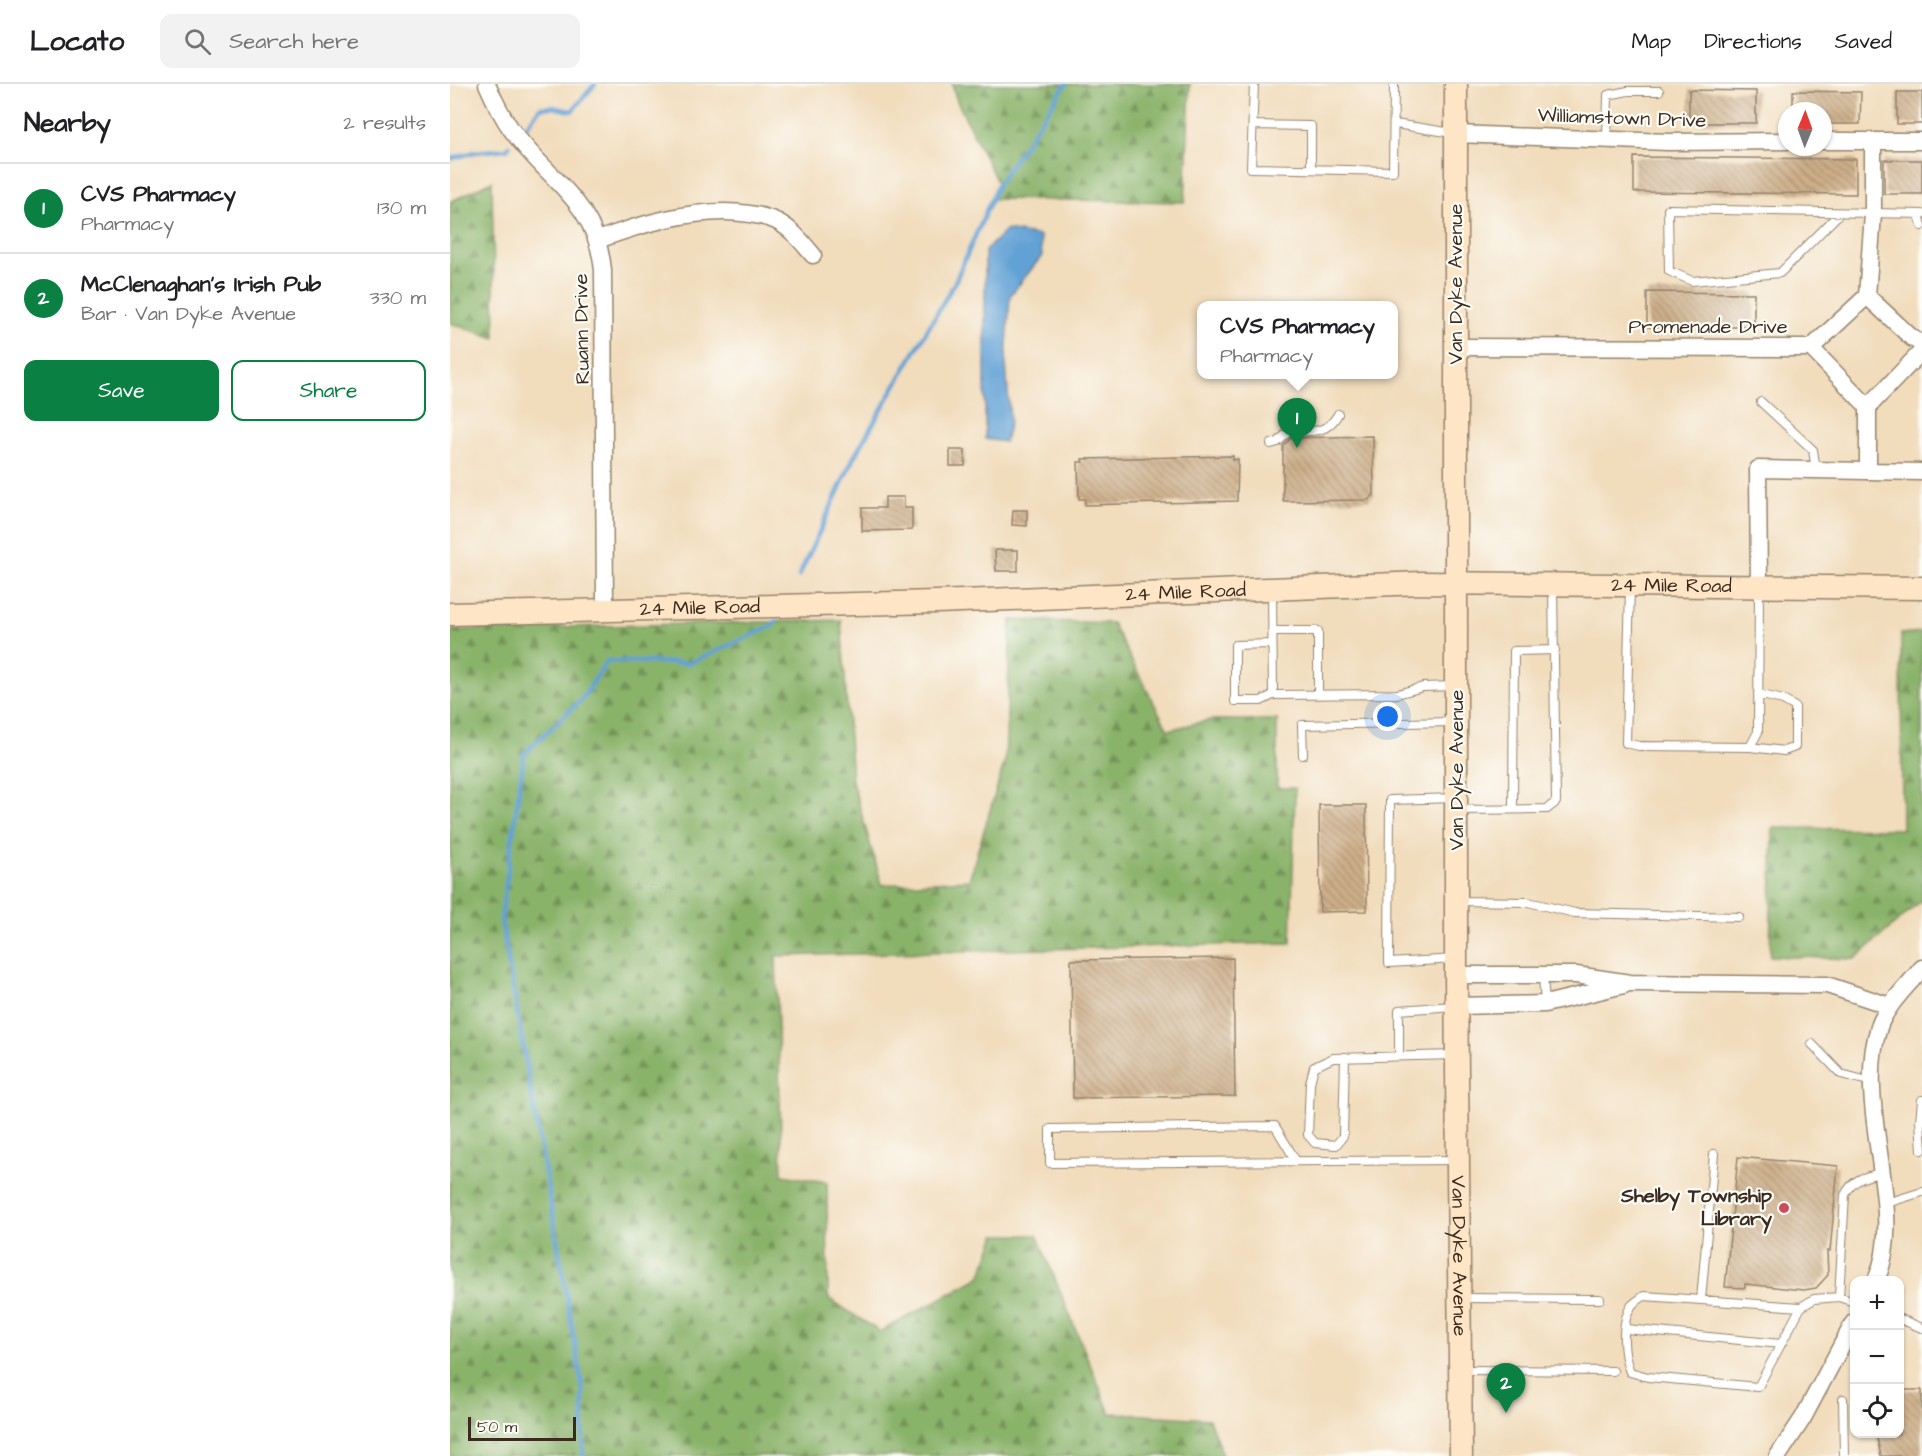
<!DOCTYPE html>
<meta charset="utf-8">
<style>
body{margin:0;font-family:"Architects Daughter",sans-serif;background:#f2f2f2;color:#202124}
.controls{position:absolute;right:18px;bottom:18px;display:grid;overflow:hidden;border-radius:12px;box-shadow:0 2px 4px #0004}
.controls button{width:54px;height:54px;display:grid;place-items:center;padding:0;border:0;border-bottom:2px solid #e0e0e0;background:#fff;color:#202124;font:30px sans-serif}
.compass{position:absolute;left:1328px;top:18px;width:54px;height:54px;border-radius:50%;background:#fff;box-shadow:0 2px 4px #0004;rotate:1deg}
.scale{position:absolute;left:18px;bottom:15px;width:108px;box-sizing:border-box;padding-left:6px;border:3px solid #3b2a1e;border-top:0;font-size:16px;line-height:21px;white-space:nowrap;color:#3b2a1e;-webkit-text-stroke:4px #fdfcf7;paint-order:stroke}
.you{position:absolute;left:938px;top:633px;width:21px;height:21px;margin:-15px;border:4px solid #fff;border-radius:50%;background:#1a73e8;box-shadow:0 0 0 9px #1a73e833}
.badge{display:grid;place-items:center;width:39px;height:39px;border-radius:50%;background:#0b8043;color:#fff;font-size:20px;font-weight:700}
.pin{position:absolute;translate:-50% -50px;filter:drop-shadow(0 2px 3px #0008)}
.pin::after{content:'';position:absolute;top:32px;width:21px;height:18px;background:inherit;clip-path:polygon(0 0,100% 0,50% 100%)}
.popup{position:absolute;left:747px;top:217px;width:201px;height:78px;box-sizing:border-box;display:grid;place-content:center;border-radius:12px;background:#fff;filter:drop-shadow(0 2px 4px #0005);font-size:20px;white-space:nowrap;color:#757577}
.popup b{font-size:22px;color:#202124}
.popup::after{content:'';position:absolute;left:50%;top:100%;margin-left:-12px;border:12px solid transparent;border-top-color:#fff}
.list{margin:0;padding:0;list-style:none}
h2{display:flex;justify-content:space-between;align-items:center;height:78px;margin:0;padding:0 24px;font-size:26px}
h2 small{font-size:20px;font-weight:400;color:#757577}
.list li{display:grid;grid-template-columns:39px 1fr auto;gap:18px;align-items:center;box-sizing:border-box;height:90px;padding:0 24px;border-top:2px solid #e0e0e0}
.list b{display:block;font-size:22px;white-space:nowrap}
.list p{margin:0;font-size:20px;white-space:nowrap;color:#757577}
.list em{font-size:20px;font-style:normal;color:#757577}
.actions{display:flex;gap:12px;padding:18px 24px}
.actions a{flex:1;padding:14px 0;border:2px solid #0b8043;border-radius:12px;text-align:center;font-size:21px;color:#0b8043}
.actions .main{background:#0b8043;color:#fff}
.icon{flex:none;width:33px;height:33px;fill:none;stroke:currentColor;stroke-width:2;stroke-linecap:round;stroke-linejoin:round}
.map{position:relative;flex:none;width:1472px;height:1372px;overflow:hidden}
header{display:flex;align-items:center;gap:36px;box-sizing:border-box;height:84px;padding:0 30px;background:#fff;border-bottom:2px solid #e0e0e0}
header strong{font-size:28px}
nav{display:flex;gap:33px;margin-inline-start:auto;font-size:21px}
.search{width:420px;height:54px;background:#f2f2f2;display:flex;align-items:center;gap:15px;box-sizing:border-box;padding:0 21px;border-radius:12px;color:#757577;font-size:22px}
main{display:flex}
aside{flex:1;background:#fff}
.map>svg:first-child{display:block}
.forest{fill:url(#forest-firs);stroke:#626e44;stroke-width:1.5}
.water{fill:#62a1d5;stroke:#4e667a;stroke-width:1.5}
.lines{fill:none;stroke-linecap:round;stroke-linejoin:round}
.stream{stroke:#62a1d5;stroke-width:4.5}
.building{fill:url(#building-back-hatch)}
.lane-casing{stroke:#96836c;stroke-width:10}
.street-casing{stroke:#96836c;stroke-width:19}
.secondary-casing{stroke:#96836c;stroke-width:25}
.lane{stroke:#fff;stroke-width:8}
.street{stroke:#fff;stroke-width:16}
.secondary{stroke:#fde5c5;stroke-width:22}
.poi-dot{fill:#d1495b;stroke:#fdfcf7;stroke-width:2}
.labels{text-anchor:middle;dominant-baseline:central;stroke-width:4.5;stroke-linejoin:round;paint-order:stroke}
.street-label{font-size:20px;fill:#3b2a1e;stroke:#fdfcf7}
.poi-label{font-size:20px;font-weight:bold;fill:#3b2a1e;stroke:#fdfcf7;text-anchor:end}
</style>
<header>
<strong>Locato</strong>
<div class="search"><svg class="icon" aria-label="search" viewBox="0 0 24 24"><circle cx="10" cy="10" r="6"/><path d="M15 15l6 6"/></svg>Search here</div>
<nav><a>Map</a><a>Directions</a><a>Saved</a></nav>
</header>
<main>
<aside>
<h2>Nearby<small>2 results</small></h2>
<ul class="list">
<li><span class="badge">1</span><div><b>CVS Pharmacy</b><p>Pharmacy</p></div><em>130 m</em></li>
<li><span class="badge">2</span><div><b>McClenaghan's Irish Pub</b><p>Bar · Van Dyke Avenue</p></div><em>330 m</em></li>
</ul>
<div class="actions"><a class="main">Save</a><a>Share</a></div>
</aside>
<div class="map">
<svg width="1472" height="1372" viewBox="0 0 1472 1372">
<defs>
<pattern id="forest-firs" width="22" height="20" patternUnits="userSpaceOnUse" patternTransform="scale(1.5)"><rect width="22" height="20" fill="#8ab36a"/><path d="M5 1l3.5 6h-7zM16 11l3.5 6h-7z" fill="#729257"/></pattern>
<pattern id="building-back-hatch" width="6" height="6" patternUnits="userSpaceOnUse" patternTransform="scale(1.5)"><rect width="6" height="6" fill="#cdaf89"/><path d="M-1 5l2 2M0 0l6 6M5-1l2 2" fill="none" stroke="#a88f6f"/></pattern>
</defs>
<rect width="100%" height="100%" fill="#fdfcf7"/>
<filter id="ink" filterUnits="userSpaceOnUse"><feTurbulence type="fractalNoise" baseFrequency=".0167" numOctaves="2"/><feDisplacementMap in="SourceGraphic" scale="12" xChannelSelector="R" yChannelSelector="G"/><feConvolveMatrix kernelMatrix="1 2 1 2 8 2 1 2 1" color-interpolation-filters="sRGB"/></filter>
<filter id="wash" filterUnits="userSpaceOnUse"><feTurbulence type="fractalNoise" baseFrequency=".008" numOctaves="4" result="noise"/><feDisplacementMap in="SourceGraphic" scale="24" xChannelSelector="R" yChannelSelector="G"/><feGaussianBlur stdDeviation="1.35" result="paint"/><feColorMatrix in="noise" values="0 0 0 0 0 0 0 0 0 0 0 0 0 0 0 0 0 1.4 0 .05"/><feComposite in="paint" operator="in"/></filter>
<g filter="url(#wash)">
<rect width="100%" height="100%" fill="#f1dcbb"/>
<path class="forest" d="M502,0h238l-5,118 -193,-3 6,-15 -41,-83z
M42,97l3,157 -45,-15v-121z
M391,536l11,161 30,104 87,-5 36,-119 6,-141 101,3 56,107 42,-10h67v68h18l-4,155 -515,13 6,219 45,7 1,116 52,34 100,-55 16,-42h41l73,178 99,6 14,37h-773v-826z
M1472,548v268l-67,59 -85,-3 3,-128 129,1 -1,-195z"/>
<path class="water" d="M556,146l34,6 2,20 -32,40 -4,66 4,59 -5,21 -20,-3v-188z"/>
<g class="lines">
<path class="stream" d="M75,44l15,-20 12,-1 20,4 23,-27
M0,75l25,-7 32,-3 2,-3
M349,492l55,-119 101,-175 43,-98 68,-100
M133,1372v-66l-82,-471 23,-165 59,-56 24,-37 83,2 82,-37 4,-5"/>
</g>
<g id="blocks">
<path class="building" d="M1239,6l67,1v32h-67z
M1343,7l68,1 -1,32h-37v-13h-30z
M1447,8h25v32h-25z
M1184,73l222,2v35l-222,-2z
M1434,76h38v34h-38z
M1197,208l107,1v34h-107z
M923,352l1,59 -6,5 -85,1v-55l8,-8z
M500,366h15v16h-15z
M783,372v4l5,-1 -1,42 -152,4v-6h-6l-1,-37h5l-1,-3z
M435,413h19v11h8v22l-50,1v-23h23z
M563,426h14v16l-15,-1z
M545,466h23v21h-22z
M869,721h47l1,106 -47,1z
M783,874l2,138 -162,2 -2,-138z
M1288,1073l100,9 -8,85h-3l1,24 -12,13 -12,2 -59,-6v4l-20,-1z
M1449,1306h23v66h-41l-5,-22h23z"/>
</g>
</g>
<g filter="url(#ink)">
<use href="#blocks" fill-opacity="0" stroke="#96836c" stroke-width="1.5"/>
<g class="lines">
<defs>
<path id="lane" d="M804,0l-3,84 142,3 1,-87
M945,40l58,9
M803,41l58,1v43
M1157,56l1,-45 20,-4h31
M1390,129l-60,60 -88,8 -23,-10 -1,-62 254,5
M1469,130l3,12
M1311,318l52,48 3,20
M821,360l7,-2 11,-11c21,0 38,4 49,-17
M1180,503l-4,156 13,3 111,1 8,-15 1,-143
M822,506l1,105 124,-1 26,-7 31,-1
M822,547h46v63
M822,560l-37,1v56h26l12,-6
M1300,663l34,4 11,-4v-40l-12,-7 -25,-6
M853,671l-1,-30 152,-3
M1063,725l1,-158 41,-1
M1007,726l90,-1 9,-7 -3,-215
M1007,817l71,1 47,11 164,4
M1006,875l-67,4 1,-163 66,-2
M1093,891l2,29
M1362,960l29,30 31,8
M949,972v-46l55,-4
M895,973l-2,79 -7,9 -21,-2 -7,-8 2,-52 4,-16 19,-9 124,-3
M1472,1016l-2,21h2
M1470,1037l2,29
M846,1077l-21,-35 -225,3v34l408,-3
M1434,1120l38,-12
M1389,1213l6,-102c8,-16 19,-18 35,-22
M1010,1214l140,1
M1251,1216l13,-146
M1351,1223l-157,-11c-4,3 -9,6 -12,9 -12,16 -9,50 -2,67l18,5 110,10 43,-80 13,-8 25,-2 15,5
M1450,1235l22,9
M1176,1245l155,15
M1011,1286l152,1
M1393,1315l1,57"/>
<path id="street" d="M37,0c7,16 14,31 24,45 36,51 85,71 92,141l2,341
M1006,50l212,8 119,-1
M1373,57h99
M148,156c50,-19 120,-39 173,-21 18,6 30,22 42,36
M1417,212l6,-82v-73
M1006,263l355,1 56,-52 45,42 10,6
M1361,264l57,59 54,-56
M1418,323v64
M1309,502l-1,-117 164,3
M1006,891h120l54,8 197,2 63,21
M1007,922l88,-2 79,-19
M1426,1196c32,-67 -23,-175 3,-253 8,-23 28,-40 43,-59
M1328,1372l25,-38 51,-96"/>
<g id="secondary">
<path id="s1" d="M1006,0v891l5,481"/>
<path id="s2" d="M0,530l486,-12 486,-19 500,5"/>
</g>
</defs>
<use href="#lane" class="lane-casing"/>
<use href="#street" class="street-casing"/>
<use href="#secondary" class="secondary-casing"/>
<use href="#lane" class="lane"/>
<use href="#street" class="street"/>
<use href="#secondary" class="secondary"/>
</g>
</g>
<circle class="poi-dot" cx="1334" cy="1124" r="6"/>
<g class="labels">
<g class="street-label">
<text transform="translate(1172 34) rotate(2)">Williamstown Drive</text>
<text transform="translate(1006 200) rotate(-90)">Van Dyke Avenue</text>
<text x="1258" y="243">Promenade Drive</text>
<text transform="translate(132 245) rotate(-91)">Ruann Drive</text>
<text stroke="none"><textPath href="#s2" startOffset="1222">24 Mile Road</textPath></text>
<text stroke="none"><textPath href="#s2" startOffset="736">24 Mile Road</textPath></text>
<text stroke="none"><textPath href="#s2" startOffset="250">24 Mile Road</textPath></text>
<text transform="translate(1007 686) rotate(-90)">Van Dyke Avenue</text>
<text stroke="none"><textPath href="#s1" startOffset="1172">Van Dyke Avenue</textPath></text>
</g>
<g class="poi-label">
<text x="1322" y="1112">Shelby Township<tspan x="1322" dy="23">Library</tspan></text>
</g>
</g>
</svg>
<div class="controls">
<button>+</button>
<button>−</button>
<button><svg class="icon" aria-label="locate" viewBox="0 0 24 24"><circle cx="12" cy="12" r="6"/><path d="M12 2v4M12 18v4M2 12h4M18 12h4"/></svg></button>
</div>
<svg class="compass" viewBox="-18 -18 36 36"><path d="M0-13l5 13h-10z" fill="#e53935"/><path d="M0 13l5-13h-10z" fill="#757577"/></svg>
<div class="scale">50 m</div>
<div class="you"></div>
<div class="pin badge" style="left:847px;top:364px">1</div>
<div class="popup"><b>CVS Pharmacy</b>Pharmacy</div>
<div class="pin badge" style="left:1056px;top:1329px">2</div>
</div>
</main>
